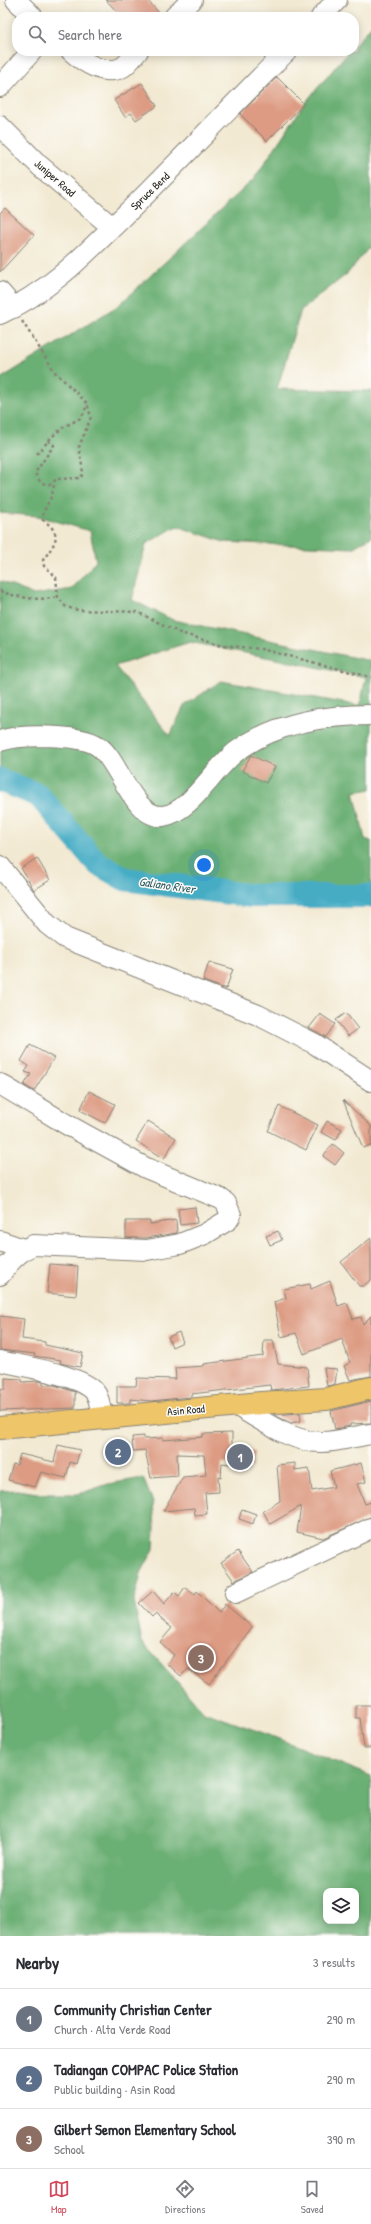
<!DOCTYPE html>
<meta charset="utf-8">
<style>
body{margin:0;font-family:"Patrick Hand",sans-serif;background:#f7f7f7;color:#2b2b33}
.controls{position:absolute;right:12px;bottom:12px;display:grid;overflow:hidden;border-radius:8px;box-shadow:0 2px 10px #0003}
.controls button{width:36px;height:36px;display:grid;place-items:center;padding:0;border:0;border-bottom:1px solid #e1e1e2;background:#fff;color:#2b2b33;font:20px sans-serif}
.you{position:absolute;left:204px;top:865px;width:14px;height:14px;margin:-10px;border:3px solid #fff;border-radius:50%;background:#1a73e8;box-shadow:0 0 0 6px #1a73e833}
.badge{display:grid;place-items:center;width:26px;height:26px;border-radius:50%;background:#d1495b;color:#fff;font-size:13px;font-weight:700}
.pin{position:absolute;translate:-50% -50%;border:2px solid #fff;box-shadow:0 1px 4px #0006}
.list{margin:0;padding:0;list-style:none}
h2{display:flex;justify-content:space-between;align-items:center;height:52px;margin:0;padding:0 16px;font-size:17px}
h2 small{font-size:13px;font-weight:400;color:#7c7c81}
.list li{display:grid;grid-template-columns:26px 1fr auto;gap:12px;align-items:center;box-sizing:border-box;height:60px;padding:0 16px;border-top:1px solid #e1e1e2}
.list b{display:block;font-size:15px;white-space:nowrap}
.list p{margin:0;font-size:13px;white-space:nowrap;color:#7c7c81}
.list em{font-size:13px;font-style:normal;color:#7c7c81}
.icon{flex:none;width:22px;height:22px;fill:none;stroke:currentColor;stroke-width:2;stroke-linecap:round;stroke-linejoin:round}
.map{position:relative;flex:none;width:371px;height:1936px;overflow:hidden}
.search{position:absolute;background:#fff;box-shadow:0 2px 10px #0003;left:12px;right:12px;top:12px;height:44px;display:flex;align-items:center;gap:10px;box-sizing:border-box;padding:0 14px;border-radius:16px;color:#7c7c81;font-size:15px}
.sheet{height:232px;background:#fff}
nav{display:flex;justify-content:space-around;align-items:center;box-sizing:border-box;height:56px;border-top:1px solid #e1e1e2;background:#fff;font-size:11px;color:#7c7c81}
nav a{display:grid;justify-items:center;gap:2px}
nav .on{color:#d1495b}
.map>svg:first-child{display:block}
.forest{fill:#6baf73;stroke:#446648;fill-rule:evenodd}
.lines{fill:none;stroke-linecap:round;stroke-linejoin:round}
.river{stroke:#45acc4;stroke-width:24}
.building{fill:#dd9b83}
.minor-casing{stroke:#878277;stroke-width:22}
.major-casing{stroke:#878277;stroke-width:24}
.path{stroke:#878277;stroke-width:2.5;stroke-dasharray:3 3;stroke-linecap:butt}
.minor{stroke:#fff;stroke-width:20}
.major{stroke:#eec569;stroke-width:22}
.labels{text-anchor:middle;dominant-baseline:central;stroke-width:3;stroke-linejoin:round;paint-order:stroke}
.street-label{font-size:11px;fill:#1c1c1c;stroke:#fdfcf7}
.water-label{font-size:12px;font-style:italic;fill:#2e5d68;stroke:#fdfcf7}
</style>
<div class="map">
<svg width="371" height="1936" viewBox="0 0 371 1936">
<rect width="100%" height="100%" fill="#fdfcf7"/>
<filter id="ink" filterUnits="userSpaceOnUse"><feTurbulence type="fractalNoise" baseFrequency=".025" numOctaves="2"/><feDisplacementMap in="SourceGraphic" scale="8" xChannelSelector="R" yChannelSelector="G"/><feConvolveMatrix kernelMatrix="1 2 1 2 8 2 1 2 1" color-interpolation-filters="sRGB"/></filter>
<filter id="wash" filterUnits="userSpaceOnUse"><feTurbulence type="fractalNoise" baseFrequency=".012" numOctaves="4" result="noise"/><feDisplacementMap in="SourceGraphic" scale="16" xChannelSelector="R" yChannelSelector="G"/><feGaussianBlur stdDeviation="0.9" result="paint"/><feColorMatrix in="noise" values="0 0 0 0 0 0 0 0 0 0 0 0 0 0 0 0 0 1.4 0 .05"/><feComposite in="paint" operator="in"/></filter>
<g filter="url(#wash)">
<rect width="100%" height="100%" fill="#f2e9d2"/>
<path class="forest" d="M371,26v219l-24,29 -46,36 -24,79 94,2v146l-19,11 -128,-6 -47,-16 -31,18 -14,56 41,20 198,41v128l-17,3 11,47 6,2v55h-118l-128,-17 -28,-16 -59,-68 -38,-15v-199l34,14 38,-6 24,-28 -6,-30 -52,-15 -38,-3v-134l119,-74 135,-126 50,-75 45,-53h5v-5zM190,642l176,35 -6,29 -139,-25 -37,25 -14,30 -55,-70z
M143,1478l10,24 2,26 -1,21 -13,24 -7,28 8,41 62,70 65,23 102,41v160h-371v-445l17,-1 27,4h35l29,-10zM326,1891h30v30h-30z"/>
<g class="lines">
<path class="river" d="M0,780l38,15 59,68 28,16 128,17h118"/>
</g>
<g id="blocks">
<path class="building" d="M106,0h41l16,17h-41z
M277,77l27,27 -37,37 -27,-27z
M142,83l15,23 -21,14 -5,-7 -6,4 -11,-17z
M5,208l29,27 -34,37v-59z
M251,755l24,12 -9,16 -24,-12z
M37,858l13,22 -16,10 -13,-22z
M209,962l24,7 -7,20 -23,-8z
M346,1013l12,16 -10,7 -12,-16z
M320,1014l15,10 -9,13 -17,-9z
M30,1045l24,13 -20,33 -10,-6 7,-11 -6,-2 4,-6 -8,-5z
M89,1091l26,13 -10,19 -25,-13z
M343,1100l28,26v19l-8,3z
M279,1106l39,19 -12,25 -38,-19z
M148,1121l28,17 -12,21 -28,-18z
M327,1121l15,8 -6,11 -15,-8z
M333,1144l11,9 -9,12 -12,-9z
M195,1207l2,16 -17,2 -2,-16z
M176,1220l1,13 -31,5h-20v-17h24v3z
M278,1231l4,9 -12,5 -4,-9z
M371,1238v42l-8,6h-4l-18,-24z
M50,1264l28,2 -2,30 -29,-3z
M330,1281l8,25 9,-3 6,16 8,-2 2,7 8,-8v60l-21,4 -6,-14 6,-3 -8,-24 -38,15 -8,-21 -15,4 -7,-35 12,-4 -2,-9 26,-5 1,5z
M0,1316l24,3 -2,20 23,3v3l38,8 -3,14 -20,-4 1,-3 -27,-4 1,-2 -35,-4z
M179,1332l4,10 -11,5 -4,-10z
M264,1340h9l5,24 29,3 2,19 -38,4 -1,-5 -79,9v3l-40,4 -21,-2v4h-13v-17h19l1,-8 39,1 -1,-11 29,-2v-2l59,-8z
M324,1368l13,1 -2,15 -8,2z
M5,1378l17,1v3l17,-1 4,1v3h11l21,7v16l-75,3v-22h5z
M371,1401v22l-21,1v2l-15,3 -4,-18z
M300,1413l1,8 -10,2 -17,-8z
M232,1433v16l22,3 -2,15 -30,-4 -1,15 -3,-1 1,15 -14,1 2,21 -12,1 -1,-7 -31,3 20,-34 23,-2 -2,-20 -27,-1 1,22 -27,2 -6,-28 -12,1 -1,-14 12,-1v3l19,-1v2l40,-3v-3z
M58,1445l22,5 -4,14 -6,-2 -4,16 -25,-6 -6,15 -27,-7 5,-16 4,1 3,-11 34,8z
M295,1463v7l14,-2 3,23 22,-4 -4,-16 31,-8 5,19 -9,2 8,20 6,-2v15l-48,21 -26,-6 4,-26 -31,18 -7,-13 17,-10 -3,-36z
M242,1509l14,5 -3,10 -14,-5z
M238,1551l15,21 -19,9 -13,-18z
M185,1587l10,7 2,-3 22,22 6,-9 27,23 -43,57 -21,-15 -7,7 -14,-12 7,-9 -14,-13 12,-14 -17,-14 -3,3 -13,-14 14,-12 11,13 10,-12 5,4z
M356,1705h15v43h-7l-4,-30h-4z"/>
</g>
</g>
<g filter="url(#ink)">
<use href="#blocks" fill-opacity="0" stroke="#878277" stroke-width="1"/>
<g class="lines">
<defs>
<path id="minor" d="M16,0l17,17
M174,17l18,-17
M321,17l16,-17
M71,51c12,11 34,26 52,16 5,-4 11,-11 15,-16
M0,87l32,-36
M0,126l40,40 72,61
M0,292l14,16
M0,314c52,-24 85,-60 125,-99 55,-54 107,-110 162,-164
M0,741c20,-7 80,-7 98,5 21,14 35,73 65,70 27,-3 51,-48 74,-65 38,-28 87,-36 134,-36
M0,866l47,58 18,14 193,77 57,29 56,37
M0,1084l66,40 80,44 75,31 5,4 5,12 -3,5 -23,14 -25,10 -33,6 -114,-5c-15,7 -24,17 -33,30
M0,1241l23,8
M0,1361c22,5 80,14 94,30 6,7 6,17 8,26
M235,1405c26,14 56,38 87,37 17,0 33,-6 49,-8
M235,1593l136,-65"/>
<path id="major" d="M0,1428l261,-25 65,-4 45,-11"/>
</defs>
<use href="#minor" class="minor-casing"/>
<use href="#major" class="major-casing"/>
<path class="path" d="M22,321l33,51 32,31 4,14 -12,30 4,25 -2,6 -26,1 -3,16 -9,18v7c21,15 12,23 0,40l1,6 12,11 2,20 8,10 12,3 59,2 43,21 43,12 38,4 110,28
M48,441l6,4 -19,28 6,10 13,2
M37,454c8,-9 17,-21 27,-27 14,-9 18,-5 23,-23
M0,591c19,7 38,10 58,6"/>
<use href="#minor" class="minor"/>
<use href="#major" class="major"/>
</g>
</g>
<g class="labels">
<g class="street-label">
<text transform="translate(55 178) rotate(41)">Juniper Road</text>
<text transform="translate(150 191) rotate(-44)">Spruce Bend</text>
<text transform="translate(186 1410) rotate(-5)">Asin Road</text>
</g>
<g class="water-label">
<text transform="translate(167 885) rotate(8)">Galiano River</text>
</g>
</g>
</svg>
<div class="controls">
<button><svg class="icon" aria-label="layers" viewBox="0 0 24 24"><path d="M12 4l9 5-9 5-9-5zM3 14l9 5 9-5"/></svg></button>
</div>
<div class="you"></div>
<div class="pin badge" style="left:240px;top:1457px;background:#6b7280">1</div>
<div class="pin badge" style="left:118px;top:1452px;background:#5c6f8a">2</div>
<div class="pin badge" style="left:201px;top:1658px;background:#8d6e63">3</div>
<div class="search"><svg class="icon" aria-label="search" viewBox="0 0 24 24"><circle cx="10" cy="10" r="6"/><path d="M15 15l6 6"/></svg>Search here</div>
</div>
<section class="sheet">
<h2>Nearby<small>3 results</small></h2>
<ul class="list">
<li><span class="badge" style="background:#6b7280">1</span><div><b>Community Christian Center</b><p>Church · Alta Verde Road</p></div><em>290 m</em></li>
<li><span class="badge" style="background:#5c6f8a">2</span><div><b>Tadiangan COMPAC Police Station</b><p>Public building · Asin Road</p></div><em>290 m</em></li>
<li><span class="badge" style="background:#8d6e63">3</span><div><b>Gilbert Semon Elementary School</b><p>School</p></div><em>390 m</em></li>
</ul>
</section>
<nav>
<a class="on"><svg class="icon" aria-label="map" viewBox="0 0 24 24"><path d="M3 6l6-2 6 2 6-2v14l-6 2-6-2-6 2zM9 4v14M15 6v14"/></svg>Map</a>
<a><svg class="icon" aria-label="directions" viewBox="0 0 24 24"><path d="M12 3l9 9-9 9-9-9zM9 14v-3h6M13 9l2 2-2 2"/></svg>Directions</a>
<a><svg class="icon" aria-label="saved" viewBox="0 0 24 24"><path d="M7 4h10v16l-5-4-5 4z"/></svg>Saved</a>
</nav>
